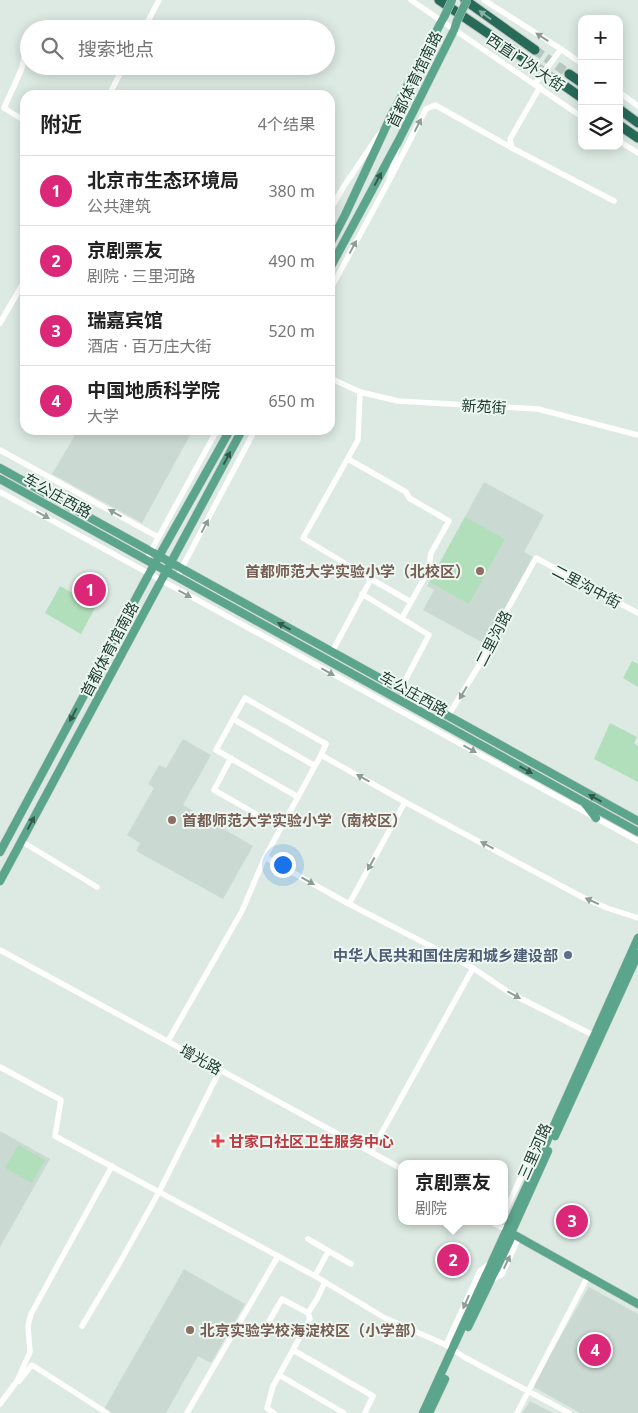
<!DOCTYPE html>
<html lang="zh">
<meta charset="utf-8">
<style>
body{margin:0;font-family:"Noto Sans","Noto Sans SC",sans-serif;background:#f6f6f6;color:#222}
.controls{position:absolute;right:15px;top:15px;display:grid;overflow:hidden;border-radius:10px;box-shadow:0 2px 12px #0003}
.controls button{width:45px;height:45px;display:grid;place-items:center;padding:0;border:0;border-bottom:1px solid #e0e0e0;background:#fff;color:#222;font:25px sans-serif}
.you{position:absolute;left:282px;top:864px;width:18px;height:18px;margin:-12px;border:4px solid #fff;border-radius:50%;background:#1a73e8;box-shadow:0 0 0 8px #1a73e833}
.badge{display:grid;place-items:center;width:32px;height:32px;border-radius:50%;background:#db2777;color:#fff;font-size:16px;font-weight:700}
.pin{position:absolute;translate:-50% -50%;border:2px solid #fff;box-shadow:0 1px 5px #0006}
.popup{position:absolute;left:398px;top:1160px;width:110px;height:65px;box-sizing:border-box;display:grid;place-content:center;border-radius:10px;background:#fff;filter:drop-shadow(0 1px 4px #0005);font-size:16px;white-space:nowrap;color:#767676}
.popup b{font-size:19px;color:#222}
.popup::after{content:'';position:absolute;left:50%;top:100%;margin-left:-10px;border:10px solid transparent;border-top-color:#fff}
.list{margin:0;padding:0;list-style:none}
h2{display:flex;justify-content:space-between;align-items:center;height:65px;margin:0;padding:0 20px;font-size:21px}
h2 small{font-size:16px;font-weight:400;color:#767676}
.list li{display:grid;grid-template-columns:32px 1fr auto;gap:15px;align-items:center;box-sizing:border-box;height:70px;padding:0 20px;border-top:1px solid #e0e0e0}
.list b{display:block;font-size:19px;white-space:nowrap}
.list p{margin:0;font-size:16px;white-space:nowrap;color:#767676}
.list em{font-size:16px;font-style:normal;color:#767676}
.icon{flex:none;width:28px;height:28px;fill:none;stroke:currentColor;stroke-width:2;stroke-linecap:round;stroke-linejoin:round}
.map{position:relative;flex:none;width:638px;height:1413px;overflow:hidden}
.search{position:absolute;background:#fff;box-shadow:0 2px 12px #0003;left:20px;top:20px;width:315px;height:55px;display:flex;align-items:center;gap:12px;box-sizing:border-box;padding:0 18px;border-radius:28px;color:#767676;font-size:19px}
.panel{position:absolute;background:#fff;box-shadow:0 2px 12px #0003;left:20px;top:90px;width:315px;height:345px;border-radius:15px}
.map>svg:first-child{display:block}
.built{fill:#cadad2}
.green{fill:#b2dfbb}
.lines{fill:none;stroke-linecap:round;stroke-linejoin:round}
.highway-tunnel{stroke:#b6c7bf;stroke-width:9;stroke-dasharray:9 4.5;stroke-linecap:butt}
.major-casing{stroke:#bbc4c1;stroke-width:9}
.highway-casing{stroke:#bbc4c1;stroke-width:11}
.minor{stroke:#fff;stroke-width:5.5}
.major{stroke:#5ca58d;stroke-width:8}
.highway{stroke:#266a57;stroke-width:9}
.major-bridge-casing{stroke:#bbc4c1;stroke-width:9;stroke-linecap:butt}
.minor-bridge{stroke:#fff;stroke-width:5.5}
.major-bridge{stroke:#5ca58d;stroke-width:8}
.oneway{fill:#8ab0a4}
.oneway2{fill:#8e9d98}
.oneway3{fill:#305b4d}
.education-dot{fill:#8d6e63;stroke:#edf7f1;stroke-width:2}
.service-dot{fill:#5c6f8a;stroke:#edf7f1;stroke-width:2}
.health-dot{fill:#e0444e;stroke:#edf7f1;stroke-width:2}
.labels{text-anchor:middle;dominant-baseline:central;stroke-width:4;stroke-linejoin:round;paint-order:stroke}
.street-label{font-size:15px;fill:#1d3b31;stroke:#edf7f1}
.education-label{font-size:15px;font-weight:bold;fill:#785e54;stroke:#edf7f1;text-anchor:start}
.service-label{font-size:15px;font-weight:bold;fill:#4e5e75;stroke:#edf7f1;text-anchor:end}
.health-label{font-size:15px;font-weight:bold;fill:#be3a42;stroke:#edf7f1;text-anchor:start}
</style>
<div class="map">
<svg width="638" height="1413" viewBox="0 0 638 1413">
<rect width="100%" height="100%" fill="#dceae3"/>
<path class="built" d="M78,430h115l-51,93 -90,-49z
M484,482l60,33 -20,37 9,5 -48,87 -62,-34 11,-20 -7,-4z
M183,739l28,16 -28,50 70,41 -30,53 -87,-48 4,-8 -13,-8 27,-47 -6,-4 11,-19 7,3z
M0,1131l50,28 -50,88z
M184,1269l61,35 -34,59 -13,-7 -32,57h-54l-8,-4z
M589,1287l49,27v99h-58l-48,-27z
M530,1401l23,12h-31z"/>
<path class="green" d="M465,517l40,22 -36,65 -40,-22z
M60,586l36,20 -15,28 -36,-21z
M632,661l6,3v23l-15,-9z
M610,723l27,14 -3,6 4,3v36l-44,-23z
M18,1145l27,15 -13,23 -27,-15z"/>
<g class="lines">
<path class="highway-tunnel" d="M535,50l34,24
M527,60l35,24"/>
<defs>
<path id="major" d="M330,244l15,-29 46,-99 54,-101
M330,268l69,-128 55,-110 3,-9
M0,468l638,353
M0,479l638,353
M586,805l10,13
M0,852l149,-278 81,-144
M0,881l242,-451
M555,1136l83,-182
M511,1233l127,71
M468,1327l42,-87 1,-7 37,-82
M423,1413l116,-254 99,-221
M429,1413l16,-34"/>
<path id="highway" d="M439,0l88,60
M465,0l70,50
M569,74l13,9
M562,84l20,14
M619,109l19,14
M619,125l19,13"/>
</defs>
<use href="#major" class="major-casing"/>
<use href="#highway" class="highway-casing"/>
<path class="minor" d="M411,0l171,117
M484,0l77,49 21,15
M144,29l15,-29
M619,92l19,14
M109,95l15,-29
M25,121l-21,-13 18,-40 6,-30
M619,141l19,12
M512,148l-2,-9 30,-52
M389,181l37,-72 9,-4 77,43 102,53
M330,210l14,-24 36,-53
M330,290l59,-109 8,-33
M0,323l25,-43
M330,378l30,14 38,9 140,8 100,26
M0,450l158,87
M348,459l58,33 3,6 40,23 -18,32 -3,18 -17,31 -40,-23
M0,492l638,349
M146,560l71,-130
M177,577l78,-147
M362,594l67,41 -29,55
M402,618l9,-16
M332,652l39,-73 -68,-41 55,-98 2,-48
M448,716l38,-62 5,-15 45,-81 102,55
M233,719l-17,31 82,47
M231,758l-17,32 67,38
M315,766l-82,-47 12,-21 81,46 -5,11
M21,841l76,46
M265,857l84,47 124,64 37,25 87,44
M349,904l56,-102 177,95 25,11 31,10
M0,950l402,219
M168,1041l74,-130 23,-54 56,-102 84,47
M0,1067l61,33 -6,36 260,140 70,42 61,27 18,12 105,56
M371,1152l102,-184
M504,1214l27,-59 14,-11
M490,1221l20,11
M308,1239l43,25
M315,1276l13,-24
M490,1281l12,-7 17,-37
M268,1323l14,-24 26,14
M82,1326l37,-62 40,-72 61,-122
M446,1345l34,-74 11,-8
M293,1350l80,46 -8,17
M279,1375l65,38
M19,1381l13,-16 75,48
M0,1404l17,-23 13,-29 -2,-26 3,-12 81,-148
M187,1413l91,-157
M274,1413l-7,-5 6,-22 37,-67 -2,-6 9,-14 8,-17
M517,1413l71,-137"/>
<use href="#major" class="major"/>
<use href="#highway" class="highway"/>
<defs>
<path id="major-bridge" d="M445,15l7,-15
M457,21l10,-21"/>
</defs>
<use href="#major-bridge" class="major-bridge-casing"/>
<path class="minor-bridge" d="M535,84l26,-35"/>
<use href="#major-bridge" class="major-bridge"/>
</g>
<defs><path id="oneway-solid" d="M-6-.8H1V-3.2L6.5 0L1 3.2V.8H-6Z" transform="scale(1.25)"/></defs>
<use class="oneway" href="#oneway-solid" transform="translate(485 15) rotate(-144)"/>
<g class="oneway2">
<use href="#oneway-solid" transform="translate(542 37) rotate(-147)"/>
<use href="#oneway-solid" transform="translate(418 125) rotate(-63)"/>
<use href="#oneway-solid" transform="translate(353 247) rotate(-62)"/>
<use href="#oneway-solid" transform="translate(115 513) rotate(-151)"/>
<use href="#oneway-solid" transform="translate(43 515) rotate(29)"/>
<use href="#oneway-solid" transform="translate(205 526) rotate(-62)"/>
<use href="#oneway-solid" transform="translate(185 594) rotate(29)"/>
<use href="#oneway-solid" transform="translate(328 672) rotate(29)"/>
<use href="#oneway-solid" transform="translate(463 693) rotate(121)"/>
<use href="#oneway-solid" transform="translate(470 749) rotate(29)"/>
<use href="#oneway-solid" transform="translate(363 778) rotate(-151)"/>
<use href="#oneway-solid" transform="translate(487 845) rotate(-152)"/>
<use href="#oneway-solid" transform="translate(371 864) rotate(119)"/>
<use href="#oneway-solid" transform="translate(308 881) rotate(29)"/>
<use href="#oneway-solid" transform="translate(592 901) rotate(-156)"/>
<use href="#oneway-solid" transform="translate(514 995) rotate(29)"/>
<use href="#oneway-solid" transform="translate(507 1262) rotate(-65)"/>
<use href="#oneway-solid" transform="translate(466 1302) rotate(114)"/>
</g>
<g class="oneway3">
<use href="#oneway-solid" transform="translate(378 179) rotate(-62)"/>
<use href="#oneway-solid" transform="translate(227 458) rotate(-62)"/>
<use href="#oneway-solid" transform="translate(284 626) rotate(-151)"/>
<use href="#oneway-solid" transform="translate(73 715) rotate(118)"/>
<use href="#oneway-solid" transform="translate(526 770) rotate(29)"/>
<use href="#oneway-solid" transform="translate(595 798) rotate(-151)"/>
<use href="#oneway-solid" transform="translate(31 823) rotate(-62)"/>
</g>
<g class="education-dot">
<circle cx="480" cy="571" r="5"/>
<circle cx="172" cy="820" r="5"/>
<circle cx="190" cy="1330" r="5"/>
</g>
<circle class="service-dot" cx="568" cy="955" r="5"/>
<path class="health-dot" d="M215.5 1133.5h5v5h5v5h-5v5h-5v-5h-5v-5h5z"/>
<g class="labels">
<g class="street-label">
<text transform="translate(526 62) rotate(34)">西直门外大街</text>
<text transform="translate(414 79) rotate(-64)">首都体育馆南路</text>
<text transform="translate(484 406) rotate(3)">新苑街</text>
<text transform="translate(58 495) rotate(29)">车公庄西路</text>
<text transform="translate(587 586) rotate(28)">二里沟中街</text>
<text transform="translate(493 638) rotate(-63)">二里沟路</text>
<text transform="translate(109 649) rotate(-62)">首都体育馆南路</text>
<text transform="translate(414 693) rotate(29)">车公庄西路</text>
<text transform="translate(201 1059) rotate(29)">增光路</text>
<text transform="translate(534 1151) rotate(-66)">三里河路</text>
</g>
<g class="education-label">
<text x="470" y="571" text-anchor="end">首都师范大学实验小学（北校区）</text>
<text x="182" y="820">首都师范大学实验小学（南校区）</text>
<text x="200" y="1330">北京实验学校海淀校区（小学部）</text>
</g>
<g class="service-label">
<text x="558" y="955">中华人民共和国住房和城乡建设部</text>
</g>
<g class="health-label">
<text x="229" y="1141">甘家口社区卫生服务中心</text>
</g>
</g>
</svg>
<div class="controls">
<button>+</button>
<button>−</button>
<button><svg class="icon" aria-label="layers" viewBox="0 0 24 24"><path d="M12 4l9 5-9 5-9-5zM3 14l9 5 9-5"/></svg></button>
</div>
<div class="you"></div>
<div class="pin badge" style="left:90px;top:590px">1</div>
<div class="pin badge" style="left:453px;top:1260px">2</div>
<div class="popup"><b>京剧票友</b>剧院</div>
<div class="pin badge" style="left:572px;top:1221px">3</div>
<div class="pin badge" style="left:595px;top:1350px">4</div>
<div class="search"><svg class="icon" aria-label="search" viewBox="0 0 24 24"><circle cx="10" cy="10" r="6"/><path d="M15 15l6 6"/></svg>搜索地点</div>
<section class="panel">
<h2>附近<small>4个结果</small></h2>
<ul class="list">
<li><span class="badge">1</span><div><b>北京市生态环境局</b><p>公共建筑</p></div><em>380 m</em></li>
<li><span class="badge">2</span><div><b>京剧票友</b><p>剧院 · 三里河路</p></div><em>490 m</em></li>
<li><span class="badge">3</span><div><b>瑞嘉宾馆</b><p>酒店 · 百万庄大街</p></div><em>520 m</em></li>
<li><span class="badge">4</span><div><b>中国地质科学院</b><p>大学</p></div><em>650 m</em></li>
</ul>
</section>
</div>
